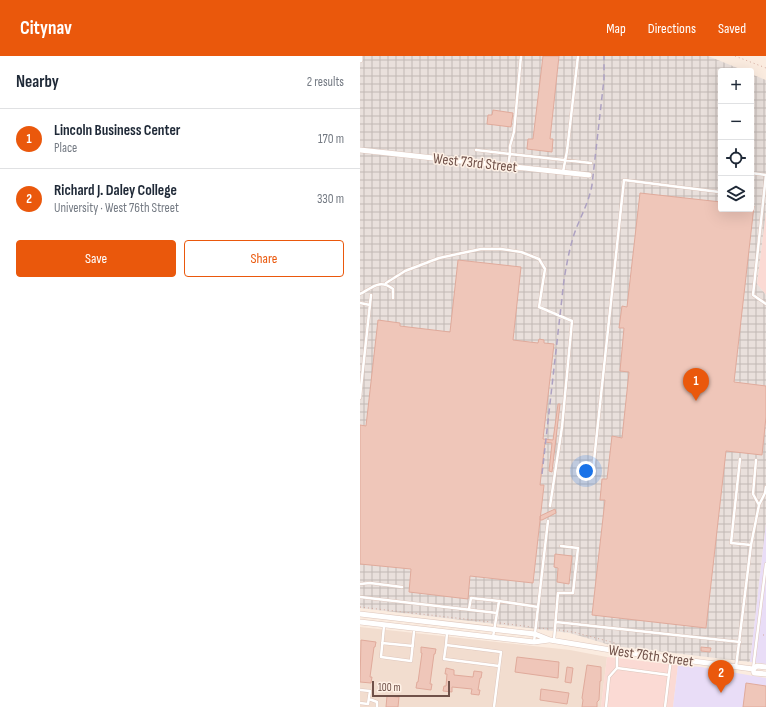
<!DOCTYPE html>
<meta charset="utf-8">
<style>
body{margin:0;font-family:"Sofia Sans Condensed",sans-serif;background:#f6f6f7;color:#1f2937}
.controls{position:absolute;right:12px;top:12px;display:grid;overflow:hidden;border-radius:4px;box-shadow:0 4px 16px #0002}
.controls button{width:36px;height:36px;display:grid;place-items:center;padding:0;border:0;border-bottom:1px solid #e0e1e3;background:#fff;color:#1f2937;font:20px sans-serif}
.scale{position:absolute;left:12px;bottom:10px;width:78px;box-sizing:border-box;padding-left:4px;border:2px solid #705149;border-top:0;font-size:11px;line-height:14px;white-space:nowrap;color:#705149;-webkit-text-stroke:3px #fef1e6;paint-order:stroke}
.you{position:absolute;left:226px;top:415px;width:14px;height:14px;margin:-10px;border:3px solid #fff;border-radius:50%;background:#1a73e8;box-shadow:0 0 0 6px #1a73e833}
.badge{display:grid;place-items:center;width:26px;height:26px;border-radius:50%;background:#ea580c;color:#fff;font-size:13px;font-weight:700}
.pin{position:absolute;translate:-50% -33px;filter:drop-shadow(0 1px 2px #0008)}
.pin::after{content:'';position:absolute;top:21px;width:14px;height:12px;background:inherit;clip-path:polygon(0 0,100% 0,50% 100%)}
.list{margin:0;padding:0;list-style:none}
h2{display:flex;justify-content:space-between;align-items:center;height:52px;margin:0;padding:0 16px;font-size:17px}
h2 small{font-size:13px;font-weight:400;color:#747a83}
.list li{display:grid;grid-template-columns:26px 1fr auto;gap:12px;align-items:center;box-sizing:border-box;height:60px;padding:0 16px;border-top:1px solid #e0e1e3}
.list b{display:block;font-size:15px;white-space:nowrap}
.list p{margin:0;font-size:13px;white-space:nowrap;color:#747a83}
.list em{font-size:13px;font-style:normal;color:#747a83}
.actions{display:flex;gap:8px;padding:12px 16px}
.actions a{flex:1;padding:9px 0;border:1px solid #ea580c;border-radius:4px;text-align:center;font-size:14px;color:#ea580c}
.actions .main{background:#ea580c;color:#fff}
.icon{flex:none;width:22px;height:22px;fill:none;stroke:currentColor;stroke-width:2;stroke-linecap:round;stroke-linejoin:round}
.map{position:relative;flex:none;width:406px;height:651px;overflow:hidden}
header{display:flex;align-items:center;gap:24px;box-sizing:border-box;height:56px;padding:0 20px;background:#ea580c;color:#fff}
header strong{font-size:19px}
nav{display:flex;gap:22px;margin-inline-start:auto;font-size:14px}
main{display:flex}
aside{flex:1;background:#fff}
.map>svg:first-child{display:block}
.residential{fill:#f2ddcf}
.commercial{fill:#fbdad4}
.industrial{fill:url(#industrial-grid)}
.education{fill:#e9ddf7}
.building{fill:#efc6b9;stroke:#e0aa9b}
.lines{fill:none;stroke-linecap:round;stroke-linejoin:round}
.lane-casing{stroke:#dec7bd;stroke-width:3.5}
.street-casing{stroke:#dec7bd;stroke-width:6}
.path{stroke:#d3a99d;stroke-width:1;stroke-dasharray:1 3;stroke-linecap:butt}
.lane{stroke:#fff;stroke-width:2.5}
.street{stroke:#fff;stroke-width:5}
.rail{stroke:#ada1c2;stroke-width:1.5;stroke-dasharray:6 4;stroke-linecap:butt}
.labels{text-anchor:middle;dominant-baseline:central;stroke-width:3;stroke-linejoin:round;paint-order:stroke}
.street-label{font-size:15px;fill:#705149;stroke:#fef1e6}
</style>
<header>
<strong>Citynav</strong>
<nav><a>Map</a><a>Directions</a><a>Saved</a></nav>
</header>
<main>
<aside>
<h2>Nearby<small>2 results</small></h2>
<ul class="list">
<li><span class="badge">1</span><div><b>Lincoln Business Center</b><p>Place</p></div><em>170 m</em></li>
<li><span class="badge">2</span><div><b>Richard J. Daley College</b><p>University · West 76th Street</p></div><em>330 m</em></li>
</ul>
<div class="actions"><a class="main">Save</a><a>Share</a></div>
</aside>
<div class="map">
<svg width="406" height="651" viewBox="0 0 406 651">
<defs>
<pattern id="industrial-grid" width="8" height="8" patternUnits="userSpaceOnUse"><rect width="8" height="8" fill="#e9e0dc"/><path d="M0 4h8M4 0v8" fill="none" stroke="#c1b8b4"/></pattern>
</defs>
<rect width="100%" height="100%" fill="#fbece0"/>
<path class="residential" d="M0,571l210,23 37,7 -6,50h-241z"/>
<path class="commercial" d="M406,155v84l-9,-11z
M247,601l71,8 -5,42h-72z"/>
<path class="industrial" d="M0,0h348l37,15h-24v138h30v-135l15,6v131l-9,73 9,11v228l-16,139 -137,-16 -43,-13 -210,-25z"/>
<path class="education" d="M406,467v141l-16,-2z
M318,609l23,2 65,11v29h-93z"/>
<path class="building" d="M183,0h16l-9,83h3l-1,13 -25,-3 1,-10h5z
M133,54l20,3 -2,14 -24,-3 1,-9h4z
M280,137l81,9v7h30v-3h3l-20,176 32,4v31l-4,38 -36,-4 -20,177 -114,-13 13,-115h-5l2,-21h5l5,-43 10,2 7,-66 -9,-1 4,-43h-5l3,-22 5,1z
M98,204l63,7 -8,73 25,3 1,-4 5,1v3l10,1 -11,95 10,1 5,-36h2l-8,68 -3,-1 3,-28 -7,-1 -5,43h4l-11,98 -63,-7 -2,23 -59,-7 2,-23 -51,-5v-139l6,1 12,-106 22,3v3l50,6z
M195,453l1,4 -14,7h-2v-4z
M195,498l17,2 -3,28 -12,-2 1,-14 -4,-1z
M1,584l15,2 -1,5h-1l-4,30h2l-1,6 -11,-1z
M61,591l15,2 -1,5h-1l-4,30h2l-1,6 -15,-2 1,-6h1l4,-29h-1z
M341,591l10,1 -1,4 -9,-1z
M157,601l42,5 -1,16 -43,-6z
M227,609l14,2v14h-1l-1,19 -2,2v5h-15l1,-7 -1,-2z
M207,611l6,1 -2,15 -6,-1z
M86,612l8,2v5l19,2 1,-6 8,1 -1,6h-1l-2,12h2l-1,5 -8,-1 1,-5 -20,-2v5l-9,-1 1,-5h2l1,-12h-2z
M386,627l20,3v21h-23z
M181,633l28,4 -2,11 -27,-4z
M27,640l12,1 -1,10h-12z"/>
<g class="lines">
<defs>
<path id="lane" d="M161,0l-7,76 -4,14v8l81,9
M116,94l34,4 -2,12
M203,116l4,-21 11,-95
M391,117l15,2 -13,120 13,9
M26,227l19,-12 34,-13 42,-9h20l20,3 18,7 6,10 -6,38 33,14 -10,106 -12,79
M0,238c13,-7 20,-15 33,-5v9
M0,247l10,2
M0,331h1l10,-92
M0,342l1,-11
M396,404l-3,34 6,11
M233,414l31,-290 95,12 2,-2
M391,489l8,-40 6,-12 1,-6
M0,528l10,-1 32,4
M0,541l137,16 -4,24
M109,553l2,-11 28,3
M137,557l2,-12 39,6
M196,566l184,20
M24,570l-3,31 30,4 3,-29
M87,577l-1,12 55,7 -7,55
M194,584l4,-47h15l5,-45 -17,-2
M174,586l14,-121
M22,587l31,3
M86,589l-2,14 55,7
M257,596v16l52,7
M376,611l15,-122 -20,-2 9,-84
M393,613l13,-105
M0,634l10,1 -2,13 -8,-1
M9,643l8,3v5
M246,651l3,-30 8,-9
M305,651l6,-49"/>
<path id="street" d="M0,4v-4
M0,94l229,25
M0,558l175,20 15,6 67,11 136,18 4,-3 9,1
M0,566l174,20 15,-2
M393,613l1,4 12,1"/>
</defs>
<use href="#lane" class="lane-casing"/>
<use href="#street" class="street-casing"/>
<path class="path" d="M375,0l31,12
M0,551l131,15
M140,567l32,4
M179,572l11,1
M199,574l14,2 42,11
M403,579h3"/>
<use href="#lane" class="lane"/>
<use href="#street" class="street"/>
<path class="rail" d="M182,418l22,-194c3,-18 6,-35 12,-51 6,-15 13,-28 16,-44l12,-106v-23"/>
</g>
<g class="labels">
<g class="street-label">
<text transform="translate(115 107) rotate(6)">West 73rd Street</text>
<text transform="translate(291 600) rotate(8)">West 76th Street</text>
</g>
</g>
</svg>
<div class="controls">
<button>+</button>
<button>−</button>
<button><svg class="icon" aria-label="locate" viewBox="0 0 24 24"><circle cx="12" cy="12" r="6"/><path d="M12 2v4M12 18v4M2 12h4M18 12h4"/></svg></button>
<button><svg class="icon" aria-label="layers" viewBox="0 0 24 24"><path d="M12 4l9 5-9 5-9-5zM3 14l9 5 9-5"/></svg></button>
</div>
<div class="scale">100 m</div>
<div class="you"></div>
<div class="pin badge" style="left:336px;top:345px">1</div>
<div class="pin badge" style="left:361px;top:637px">2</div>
</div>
</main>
